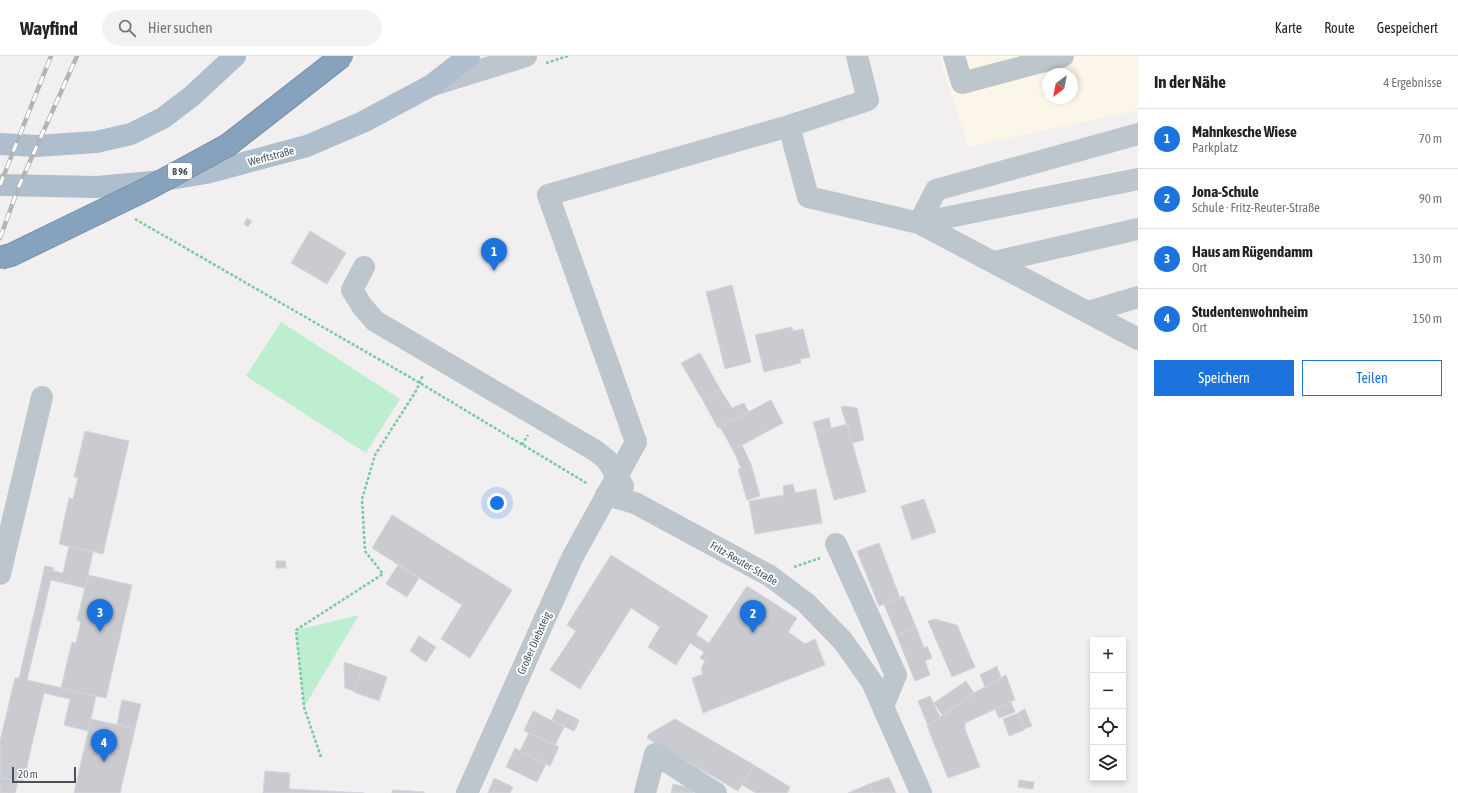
<!DOCTYPE html>
<html lang="de">
<meta charset="utf-8">
<style>
body{margin:0;font-family:"Asap Condensed",sans-serif;background:#f2f2f2;color:#222}
.controls{position:absolute;right:12px;bottom:12px;display:grid;overflow:hidden;border-radius:0px;box-shadow:0 2px 6px #0003}
.controls button{width:36px;height:36px;display:grid;place-items:center;padding:0;border:0;border-bottom:1px solid #e0e0e0;background:#fff;color:#222;font:20px sans-serif}
.compass{position:absolute;left:1042px;top:12px;width:36px;height:36px;border-radius:50%;background:#fff;box-shadow:0 2px 6px #0003;rotate:212deg}
.scale{position:absolute;left:12px;bottom:10px;width:64px;box-sizing:border-box;padding-left:4px;border:2px solid #47525c;border-top:0;font-size:11px;line-height:14px;white-space:nowrap;color:#47525c;-webkit-text-stroke:3px #fff;paint-order:stroke}
.you{position:absolute;left:497px;top:447px;width:14px;height:14px;margin:-10px;border:3px solid #fff;border-radius:50%;background:#1a73e8;box-shadow:0 0 0 6px #1a73e833}
.badge{display:grid;place-items:center;width:26px;height:26px;border-radius:50%;background:#1d73dd;color:#fff;font-size:13px;font-weight:700}
.pin{position:absolute;translate:-50% -33px;filter:drop-shadow(0 1px 2px #0008)}
.pin::after{content:'';position:absolute;top:21px;width:14px;height:12px;background:inherit;clip-path:polygon(0 0,100% 0,50% 100%)}
.list{margin:0;padding:0;list-style:none}
h2{display:flex;justify-content:space-between;align-items:center;height:52px;margin:0;padding:0 16px;font-size:17px}
h2 small{font-size:13px;font-weight:400;color:#767676}
.list li{display:grid;grid-template-columns:26px 1fr auto;gap:12px;align-items:center;box-sizing:border-box;height:60px;padding:0 16px;border-top:1px solid #e0e0e0}
.list b{display:block;font-size:15px;white-space:nowrap}
.list p{margin:0;font-size:13px;white-space:nowrap;color:#767676}
.list em{font-size:13px;font-style:normal;color:#767676}
.actions{display:flex;gap:8px;padding:12px 16px}
.actions a{flex:1;padding:9px 0;border:1px solid #1d73dd;border-radius:0px;text-align:center;font-size:14px;color:#1d73dd}
.actions .main{background:#1d73dd;color:#fff}
.icon{flex:none;width:22px;height:22px;fill:none;stroke:currentColor;stroke-width:2;stroke-linecap:round;stroke-linejoin:round}
.map{position:relative;flex:none;width:1138px;height:737px;overflow:hidden}
header{display:flex;align-items:center;gap:24px;box-sizing:border-box;height:56px;padding:0 20px;background:#fff;border-bottom:1px solid #e0e0e0}
header strong{font-size:19px}
nav{display:flex;gap:22px;margin-inline-start:auto;font-size:14px}
.search{width:280px;height:36px;background:#f2f2f2;display:flex;align-items:center;gap:10px;box-sizing:border-box;padding:0 14px;border-radius:22px;color:#767676;font-size:15px}
main{display:flex}
aside{flex:1;background:#fff}
.map>svg:first-child{display:block}
.commercial{fill:#fbf6e8;fill-rule:evenodd}
.green{fill:#beeed0}
.building{fill:#c9cbd1;stroke:#d3d5da}
.lines{fill:none;stroke-linecap:round;stroke-linejoin:round}
.path{stroke:#77cba1;stroke-width:2.5;stroke-dasharray:3 2;stroke-linecap:butt}
.minor{stroke:#bdc6cd;stroke-width:22}
.major{stroke:#afbecd;stroke-width:22}
.rail-casing{stroke:#b1b4b9;stroke-width:4.5}
.rail{stroke:#fff;stroke-width:3;stroke-dasharray:9;stroke-linecap:butt}
.highway-bridge-casing{stroke:#738da8;stroke-width:24;stroke-linecap:butt}
.highway-bridge{stroke:#87a2bc;stroke-width:22}
.labels{text-anchor:middle;dominant-baseline:central;stroke-width:4;stroke-linejoin:round;paint-order:stroke}
.shield{fill:#fff;stroke:#7e868d;stroke-width:1}
.shield-label{font-size:10px;font-weight:bold;fill:#47525c}
.street-label{font-size:11px;fill:#47525c;stroke:#fff}
</style>
<header>
<strong>Wayfind</strong>
<div class="search"><svg class="icon" aria-label="search" viewBox="0 0 24 24"><circle cx="10" cy="10" r="6"/><path d="M15 15l6 6"/></svg>Hier suchen</div>
<nav><a>Karte</a><a>Route</a><a>Gespeichert</a></nav>
</header>
<main>
<div class="map">
<svg width="1138" height="737" viewBox="0 0 1138 737">
<rect width="100%" height="100%" fill="#f1efef"/>
<path class="commercial" d="M939,0h199v54l-170,37zM1048,18h24v24h-24z"/>
<path class="green" d="M281,266l119,77 -34,54 -120,-77z
M359,559l-55,92 -8,-77z"/>
<path class="building" d="M247,162l5,3 -4,6 -4,-3z
M310,175l36,22 -19,31 -36,-21z
M732,229l19,77 -26,7 -19,-77z
M792,271l1,4 10,-2 7,28 -10,2 1,4 -37,9 -9,-37z
M700,297l20,36 -18,10 -21,-36z
M720,333l12,19 12,-5 5,9 -31,16 -16,-29z
M771,344l12,23 -50,27 -13,-23z
M845,350l12,2 7,32 -12,3 -11,-36z
M829,362l2,10 -15,4 -3,-10z
M847,368l19,68 -32,8 -18,-68z
M85,375l44,10 -26,113 -44,-10 10,-46 4,1 5,-21 -4,-1z
M742,389l9,19 9,32 -13,4 -9,-31 3,-1 -8,-18z
M793,428l2,9 21,-4 6,34 -67,11 -6,-33 35,-6 -1,-9z
M924,443l12,33 -24,8 -11,-34z
M392,459l120,75 -42,68 -29,-19 21,-34 -90,-57z
M879,487l21,55 -21,8 -22,-55z
M69,490l24,6 -8,36 -34,-8 -24,100 69,16 -8,35 -24,-6 6,-26 -26,-6 -21,90 -23,-6v-36l15,-63h4l26,-112 9,2 -1,3 10,2z
M611,499l97,61 -12,19 13,8 38,-57 50,32 -9,14 17,12 10,-5 10,26 -122,48 -11,-35 11,-4 -2,-5 4,-8 -5,-3 4,-6 -14,-9 -14,22 -28,-18 12,-20 -29,-19 -51,81 -30,-19 26,-39 -9,-6z
M276,505h9l1,7h-10z
M398,509l21,13 -12,19 -21,-13z
M88,519l44,10 -26,113 -45,-10 11,-46 4,1 5,-21 -4,-2z
M903,540l13,31 -19,9 -13,-32z
M934,563l23,6 18,42 -23,10 -24,-56z
M916,571l8,21 3,-2 5,12 -7,3 5,14 -15,6 -18,-45z
M419,580l17,11 -10,15 -16,-11z
M344,606l18,6 -8,23 -9,-3z
M997,610l4,12 -16,9 -5,-12z
M362,612l25,9 -8,24 -25,-9z
M1006,619l9,25 -50,23v6l15,38 -32,11 -21,-52 47,-33z
M966,625l8,12 -31,23 -9,-13z
M930,640l10,21 -12,9 -10,-25z
M122,644l19,4 -6,25 -18,-5z
M1011,646l4,10 -16,6 -4,-9z
M557,653l22,11 -1,3 -10,-5 -5,8 -11,-6z
M1025,653l7,17 -8,3 -5,-17z
M533,655l31,16 -9,18 -31,-14z
M1019,657l5,17 -15,6 -6,-17z
M568,662l10,5 -4,8 -11,-5z
M91,663l44,10 -15,64h-46z
M675,663l79,46 -16,26 -91,-53 2,-4z
M529,677l30,14 -9,19 -30,-15z
M515,692l31,16 -9,18 -31,-15z
M754,709l36,22 -3,6h-31l-14,-8z
M265,715l25,2 -1,16 75,4h-101z
M0,721l18,5 -3,11h-15z
M889,721l7,16h-23l-4,-9z
M494,722l19,9 -3,6h-22z
M1019,724l15,2 -1,7 -15,-2z
M673,728l22,5 -1,4h-23z
M869,728l4,9h-25z
M393,734l31,2v1h-32z"/>
<g class="lines">
<path class="path" d="M546,7l22,-7
M135,163l285,164 168,101
M522,389l6,-10
M794,511l26,-9
M321,701l-17,-50 -8,-77 87,-56 -18,-23 -3,-52 13,-44 41,-64 7,-16"/>
<path class="minor" d="M954,0l8,27 101,-27
M433,29l93,-29
M789,70l19,71 111,26 219,116
M919,167l17,-33 202,-56
M919,167l219,-44
M994,206l144,-33
M364,211l-12,23 10,16 13,15 221,130 11,9 16,26
M1088,256l50,-15
M606,439l29,8 135,73 36,27 37,38 29,41 49,111
M836,488l60,131 -13,31
M0,518l42,-177
M467,737l105,-235 64,-116 -88,-247 241,-69 79,-26 -11,-44
M645,737l10,-39 61,39"/>
<path class="major" d="M0,88l36,2 60,-4 35,-8 32,-16 29,-22 43,-40
M0,129l97,2 55,-5 54,-9 101,-27 56,-24 69,-37 37,-29"/>
<defs>
<path id="rail" d="M0,129l51,-129
M0,182l19,-52 58,-130"/>
</defs>
<use href="#rail" class="rail-casing"/>
<use href="#rail" class="rail"/>
<defs>
<path id="highway-bridge" d="M0,202l11,-3 138,-67 79,-43 114,-89"/>
</defs>
<use href="#highway-bridge" class="highway-bridge-casing"/>
<use href="#highway-bridge" class="highway-bridge"/>
</g>
<g class="labels">
<rect class="shield" x="168" y="107" width="24" height="16" rx="3"/>
<g class="shield-label">
<text x="180" y="115">B 96</text>
</g>
<g class="street-label">
<text transform="translate(271 100) rotate(-15)">Werftstraße</text>
<text transform="translate(744 507) rotate(30)">Fritz-Reuter-Straße</text>
<text transform="translate(534 587) rotate(-66)">Großer Diebsteig</text>
</g>
</g>
</svg>
<div class="controls">
<button>+</button>
<button>−</button>
<button><svg class="icon" aria-label="locate" viewBox="0 0 24 24"><circle cx="12" cy="12" r="6"/><path d="M12 2v4M12 18v4M2 12h4M18 12h4"/></svg></button>
<button><svg class="icon" aria-label="layers" viewBox="0 0 24 24"><path d="M12 4l9 5-9 5-9-5zM3 14l9 5 9-5"/></svg></button>
</div>
<svg class="compass" viewBox="-18 -18 36 36"><path d="M0-13l5 13h-10z" fill="#e53935"/><path d="M0 13l5-13h-10z" fill="#767676"/></svg>
<div class="scale">20 m</div>
<div class="you"></div>
<div class="pin badge" style="left:494px;top:215px">1</div>
<div class="pin badge" style="left:753px;top:577px">2</div>
<div class="pin badge" style="left:100px;top:576px">3</div>
<div class="pin badge" style="left:104px;top:706px">4</div>
</div>
<aside>
<h2>In der Nähe<small>4 Ergebnisse</small></h2>
<ul class="list">
<li><span class="badge">1</span><div><b>Mahnkesche Wiese</b><p>Parkplatz</p></div><em>70 m</em></li>
<li><span class="badge">2</span><div><b>Jona-Schule</b><p>Schule · Fritz-Reuter-Straße</p></div><em>90 m</em></li>
<li><span class="badge">3</span><div><b>Haus am Rügendamm</b><p>Ort</p></div><em>130 m</em></li>
<li><span class="badge">4</span><div><b>Studentenwohnheim</b><p>Ort</p></div><em>150 m</em></li>
</ul>
<div class="actions"><a class="main">Speichern</a><a>Teilen</a></div>
</aside>
</main>
